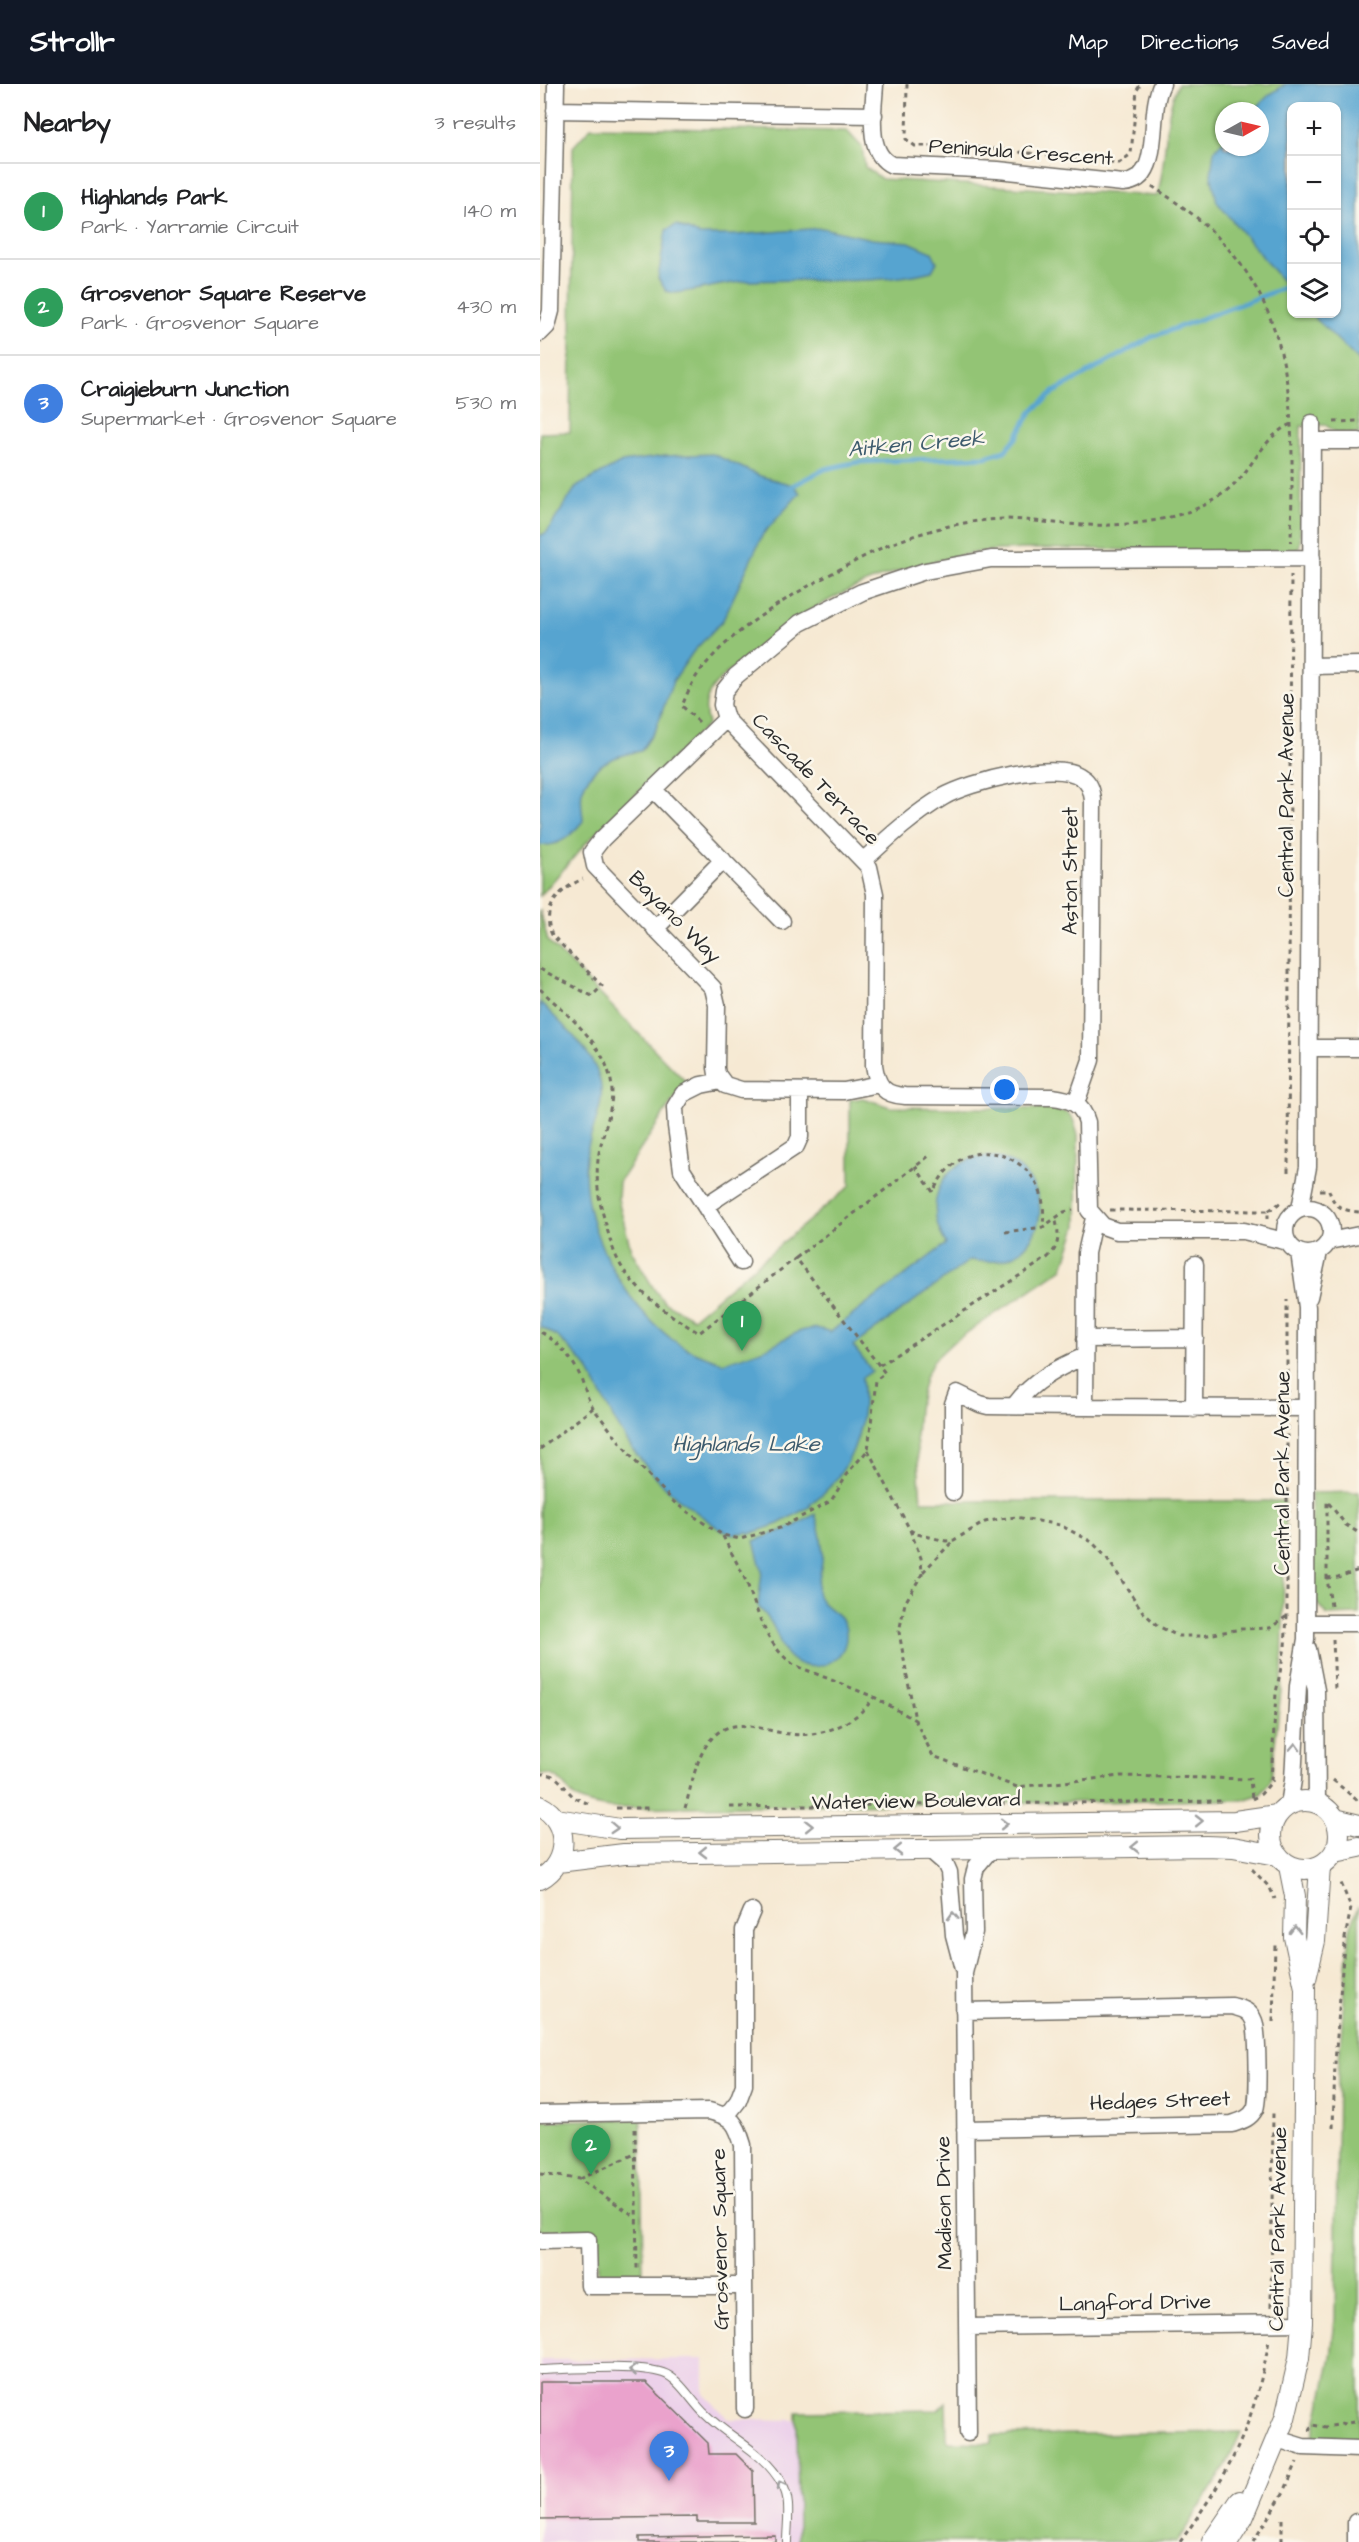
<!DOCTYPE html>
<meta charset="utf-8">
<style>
body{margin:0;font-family:"Architects Daughter",sans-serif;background:#f6f6f6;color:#202124}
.controls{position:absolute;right:18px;top:18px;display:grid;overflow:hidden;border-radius:12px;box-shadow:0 2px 4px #0004}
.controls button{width:54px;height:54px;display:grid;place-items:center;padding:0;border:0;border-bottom:2px solid #e0e0e0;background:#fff;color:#202124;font:30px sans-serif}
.compass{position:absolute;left:675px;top:18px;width:54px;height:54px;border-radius:50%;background:#fff;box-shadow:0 2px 4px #0004;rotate:82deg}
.you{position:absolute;left:465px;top:1006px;width:21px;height:21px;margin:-15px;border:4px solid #fff;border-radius:50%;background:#1a73e8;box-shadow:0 0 0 9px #1a73e833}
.badge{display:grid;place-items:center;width:39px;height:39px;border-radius:50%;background:#111827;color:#fff;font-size:20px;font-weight:700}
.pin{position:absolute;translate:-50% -50px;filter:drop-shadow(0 2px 3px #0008)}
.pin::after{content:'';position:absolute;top:32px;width:21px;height:18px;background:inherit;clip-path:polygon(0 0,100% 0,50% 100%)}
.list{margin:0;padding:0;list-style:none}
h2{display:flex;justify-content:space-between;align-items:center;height:78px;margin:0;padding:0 24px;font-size:26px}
h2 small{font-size:20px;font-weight:400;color:#757577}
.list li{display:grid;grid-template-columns:39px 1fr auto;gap:18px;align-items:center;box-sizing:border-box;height:96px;padding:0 24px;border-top:2px solid #e0e0e0}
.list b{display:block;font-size:22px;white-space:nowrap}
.list p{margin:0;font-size:20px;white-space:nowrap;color:#757577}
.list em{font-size:20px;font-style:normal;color:#757577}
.icon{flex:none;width:33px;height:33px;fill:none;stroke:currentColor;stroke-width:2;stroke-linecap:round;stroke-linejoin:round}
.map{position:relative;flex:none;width:819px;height:2458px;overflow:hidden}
header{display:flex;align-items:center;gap:36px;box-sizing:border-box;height:84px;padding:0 30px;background:#111827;color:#fff}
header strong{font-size:28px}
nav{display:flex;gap:33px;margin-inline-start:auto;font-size:21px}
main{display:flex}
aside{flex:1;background:#fff}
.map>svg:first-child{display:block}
.built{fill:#ecd1ea}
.green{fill:#93c474;stroke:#5f7850;stroke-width:1.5;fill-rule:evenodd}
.water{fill:#57a4d0;stroke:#41687e;stroke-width:1.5}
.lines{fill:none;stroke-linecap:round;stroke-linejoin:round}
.stream{stroke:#57a4d0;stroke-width:5}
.building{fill:#eaa2cc}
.service-casing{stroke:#726e66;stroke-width:10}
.minor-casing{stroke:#726e66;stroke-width:19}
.tertiary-casing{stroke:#726e66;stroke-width:22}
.path{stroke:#726e66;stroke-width:3;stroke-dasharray:4.5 4.5;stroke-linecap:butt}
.service{stroke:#fff;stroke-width:8}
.minor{stroke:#fff;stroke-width:16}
.tertiary{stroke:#fff;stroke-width:20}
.oneway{stroke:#a0a0a0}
.labels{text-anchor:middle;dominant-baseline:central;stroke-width:5;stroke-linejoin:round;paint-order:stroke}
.street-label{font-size:21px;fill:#2b2b2b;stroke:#fbf7ec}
.water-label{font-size:22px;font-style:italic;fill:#3d5b6d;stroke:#fbf7ec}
</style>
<header>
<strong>Strollr</strong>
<nav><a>Map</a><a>Directions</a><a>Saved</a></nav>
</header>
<main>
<aside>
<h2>Nearby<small>3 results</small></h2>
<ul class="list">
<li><span class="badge" style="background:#2e9e5b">1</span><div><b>Highlands Park</b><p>Park · Yarramie Circuit</p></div><em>140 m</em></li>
<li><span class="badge" style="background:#2e9e5b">2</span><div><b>Grosvenor Square Reserve</b><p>Park · Grosvenor Square</p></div><em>430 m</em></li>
<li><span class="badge" style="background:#3f7fe0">3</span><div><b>Craigieburn Junction</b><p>Supermarket · Grosvenor Square</p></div><em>530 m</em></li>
</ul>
</aside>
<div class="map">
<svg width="819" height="2458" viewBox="0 0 819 2458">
<rect width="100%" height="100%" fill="#fbf7ec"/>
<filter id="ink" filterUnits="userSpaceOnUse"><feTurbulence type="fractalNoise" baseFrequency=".0167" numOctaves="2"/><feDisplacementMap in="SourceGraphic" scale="12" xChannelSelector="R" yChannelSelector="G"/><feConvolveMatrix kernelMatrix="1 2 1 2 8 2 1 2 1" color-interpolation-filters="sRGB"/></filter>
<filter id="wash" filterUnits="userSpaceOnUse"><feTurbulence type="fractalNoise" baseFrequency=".008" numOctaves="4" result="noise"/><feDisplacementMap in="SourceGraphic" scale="24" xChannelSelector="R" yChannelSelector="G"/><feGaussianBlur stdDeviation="1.35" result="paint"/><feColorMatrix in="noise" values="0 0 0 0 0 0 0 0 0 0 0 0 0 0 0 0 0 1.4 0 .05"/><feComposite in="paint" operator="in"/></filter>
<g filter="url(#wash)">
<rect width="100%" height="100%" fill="#f6e9d3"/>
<path class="built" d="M164,2275v35l25,25 68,1 1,122h-258v-182z"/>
<path class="green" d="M638,0h181v350l-22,-1 -12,-8 -24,1 -1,119 -4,6c-99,5 -198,-6 -296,-1 -20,1 -40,5 -59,10 -72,15 -137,47 -193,96 -23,20 -51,33 -40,68l-120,117 -48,55v-463l30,-1 3,-285 18,-20 256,4 15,16 3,20 17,12 275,17c11,-36 5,-77 21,-112zM752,22h44v208h-44zM684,27h36v36h-36z
M0,826l8,31 140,143 -17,19 -52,79 -1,17 13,51 23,39 11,14 28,15 157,-132v-86l13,-2 27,9 163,2 15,4 5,6 5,16 -1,91 -14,42 -111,75 -18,17 -9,18 -7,30 -2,28 5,65h364l-3,180 -11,99 -10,14 -18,6 -634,8c-11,-2 -22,-3 -32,-9 -15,-10 -13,-26 -37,-25z
M819,1408v122l-32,1 -14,-16 -2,-106z
M819,1821v536l-47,1 19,-84 4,-39 3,-246 12,-144z
M101,2035l2,155 -45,1 -2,-46 -56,2v-110z
M406,2318l1,40 45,1v-8l249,-3 -15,34 -49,76h-379l-1,-130 141,-2z"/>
<path class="water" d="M746,0h73v277l-48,-47h25v-208h-44l-1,186 -74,-90 -6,-27 3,-24 10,-11v7h36v-36h-7l16,-16z
M136,141l24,10h35l87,-7 50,11 37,3 23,10 5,10 -5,9c-57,15 -121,7 -180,10 -25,1 -51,9 -77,12l-9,-2 -8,-13 8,-48z
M173,370l47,22 33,9 7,8 -37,41 -40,86 -30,32 -20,29 -17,48 -15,22c-25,4 -51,13 -59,41 -2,9 1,21 1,29 -12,15 -24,26 -43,24v-309l7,-4 29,-45 46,-25 43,-6z
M0,918c21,22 50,45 59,75 9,28 -10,53 -13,80 -7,68 37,147 91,186 13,9 32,14 46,20 14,-4 27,-9 41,-14 20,-8 43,-29 66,-17l116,-88c-43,-75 56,-121 88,-57 9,17 7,36 -3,52 -14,22 -38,25 -61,21l-117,86 19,25 -10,7c6,49 -11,97 -52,126l1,2 -33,18 -29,10 -1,-2 -14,2 -16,-6 -42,-31 -23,-22 -20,-25 -17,-27 -29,-56 -29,-30 -18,-11z
M275,1430c6,18 10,36 6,55 -1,7 -4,15 -4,22 2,17 24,20 28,35 8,30 -24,50 -49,36 -15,-8 -15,-21 -22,-34 -4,-9 -10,-15 -16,-22l4,-35 -8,-30 41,-15z"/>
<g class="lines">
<path class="stream" d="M248,404l37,-19 33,-7 127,-5 20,-6 11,-13 15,-26 23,-20 98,-55 140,-52"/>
</g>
<g id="blocks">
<path class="building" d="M0,2298h106l62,61 1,11h27l17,17 1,51h-57v-5l-157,2z
M235,2451v7h-136v-5z"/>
</g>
</g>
<g filter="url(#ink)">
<use href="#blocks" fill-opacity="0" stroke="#726e66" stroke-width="1.5"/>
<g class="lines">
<defs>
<path id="service" d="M0,2286c31,-1 96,-6 123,3 16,5 29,29 42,41 25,25 59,37 77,70 10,17 5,39 5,58"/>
<path id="minor" d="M335,0c-1,24 -10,69 17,81l106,5 125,13c42,-2 23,-69 39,-99
M15,26l319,5
M0,249l7,-7 4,-15 5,-227
M772,357h47
M771,582l48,-1
M186,635l-124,120 -10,13 3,14 118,122 4,17 -1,63 1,6 8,11 16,5 103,1 35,-7
M113,705l129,132
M324,776c25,-23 50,-46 79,-63 26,-15 113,-38 138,-20 9,5 11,14 12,23l-2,260 -15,43
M115,845l68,-69
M769,964h50
M181,997l-20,4 -18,9 -8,13 1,19 6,44 59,92
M165,1122l91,-60 4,-9v-46
M745 1147a23 23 0 1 1 46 0a23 23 0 1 1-46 0Z
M760,1125l8,-42 4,-744
M789,1157l30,-6
M748,1158l-44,-11h-127l-14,-5 -14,-16 -2,-88c-5,-18 -16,-23 -35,-25l-147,-1c-21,-1 -28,-10 -31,-31l1,-171 -6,-27 -143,-148 -4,-14 2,-14 12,-15 64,-53 62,-31 63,-21 66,-12 321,-1
M769,1213l10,-45
M545,1255l110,-1
M474,1322c18,-25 43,-38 71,-50
M545,1323l221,1
M654,1325l1,-145
M413,1408v-88l4,-11 23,11 8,2 97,1 1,-154 8,-35
M767,1539h52
M768,1565l8,41 1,113
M749,1721l4,-25 5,-94 8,-47 1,-332 -8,-55
M390,1766l15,13 4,9 5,63 9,34
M424,1927l268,-5c10,3 18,4 22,15 4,10 5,80 1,88 -5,10 -14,12 -23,15l-267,5
M0,2030l169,-3c24,6 27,11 34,34l2,264
M187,2031l11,-14 6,-16v-155l8,-19
M0,2157l48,-1 1,46h155
M427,2243l335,-4
M428,2349l-4,-460 10,-41 -1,-53 3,-12 14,-17
M737,2355l26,8 56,2
M816,2438v20"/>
<path id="tertiary" d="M731 1751a34 34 0 1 1 68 0a34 34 0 1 1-68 0Z
M0,1722c30,15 30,57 0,73
M16,1735l64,10 615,-8 42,-6
M795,1735l24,6
M795,1768l24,-5
M18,1778l66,-8 582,-8 27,1 44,8
M766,1895l9,-38 5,-75
M672,2458l28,-41
M688,2458l15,-24 42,-100 14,-60 3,-35 3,-335 -11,-51 1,-41 -6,-30"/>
</defs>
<use href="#service" class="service-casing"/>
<use href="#minor" class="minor-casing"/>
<use href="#tertiary" class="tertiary-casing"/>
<path class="path" d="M367,0l-1,55 9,7h51l153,17 12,-9 6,-64 4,-6
M612,102c15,10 30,20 44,31 106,89 97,200 95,325
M794,338l25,-1
M159,638l-17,-16c5,-12 10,-25 19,-36 34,-44 98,-80 147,-105 17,-9 35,-19 54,-25 32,-12 68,-20 102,-21 21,0 43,4 64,5 37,3 77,1 113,-10 20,-6 40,-15 55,-31 17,-18 31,-49 55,-59
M0,885l52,27 10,-10 -50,-51c-12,-27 9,-47 31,-56
M0,905c25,24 59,50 69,84 9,27 -5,53 -10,80 -4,23 -1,46 6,68 3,11 6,24 11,35 15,34 52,58 83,77l97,-75 89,115 -9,7 -8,70 -18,20 -19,31 -51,27 -40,11 -17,-4 -12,-7 -36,-25 -40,-42 -42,-53c-6,-10 -8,-19 -12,-30 -8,-19 -23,-37 -41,-46
M375,1082l18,26c5,-10 10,-19 19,-26 30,-28 78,-8 89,28 3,11 3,22 2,33
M748,1088l3,-597
M780,1106h9c4,16 14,21 30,22
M570,1126l158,1
M728,1135v-8l15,-10
M465,1148l38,-5 21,-15 9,-2
M256,1174l133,-102
M340,1281l167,-107c14,-12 12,-25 8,-41
M747,1308v-92
M0,1365l53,-41
M328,1366l42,80 7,4 29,7 8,-1 31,-18 15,-3 16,-2 44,8 32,17 15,16 36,54 15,14 20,10h24l39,-7 29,-1 17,-12
M370,1446l11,28 1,16 -17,29 -6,29 16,88 18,36 84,31 103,-11 130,3 2,20
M183,1452c8,17 18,33 25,50 11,30 19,60 46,79l80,32 41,23
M383,1488l31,-32
M787,1494l11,-1 21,-7
M791,1522l-4,-28v-77l19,24 13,8
M793,1555l2,51
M0,1690c20,-1 22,13 35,24 4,2 10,4 14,6
M731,1696l5,-87 9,-46 2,-31v-193
M793,1696l26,22
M712,1715l9,-5 12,-14
M190,1723l491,-6
M76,1724h35
M145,1724c6,-20 10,-47 23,-65 22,-31 54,-12 81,-9 32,4 67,-10 85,-37
M712,1785l18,19 5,11
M733,1938l2,-78
M793,2044l2,-65 9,-120 7,-35 -10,-25
M95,2045l2,140
M0,2090l39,5 57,38
M39,2095l56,-25
M731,2223l2,-195
M769,2347l2,-6 15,2 33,-6
M742,2435v23
M640,2458c14,-20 29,-41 41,-62 25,-43 40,-91 48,-140
M713,2458l32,-52 12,-28"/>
<use href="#service" class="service"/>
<use href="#minor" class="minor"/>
<use href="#tertiary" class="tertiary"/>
</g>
<defs><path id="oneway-chevron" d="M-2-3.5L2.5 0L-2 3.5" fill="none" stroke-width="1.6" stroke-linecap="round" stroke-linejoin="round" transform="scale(1.5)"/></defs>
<g class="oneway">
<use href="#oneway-chevron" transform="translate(755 1663) rotate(-87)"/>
<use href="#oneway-chevron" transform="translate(659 1737) rotate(-1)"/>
<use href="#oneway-chevron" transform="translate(464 1740) rotate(-1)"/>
<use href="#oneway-chevron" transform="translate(269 1742) rotate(-1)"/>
<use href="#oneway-chevron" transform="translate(74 1744) rotate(3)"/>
<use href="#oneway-chevron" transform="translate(595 1763) rotate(179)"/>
<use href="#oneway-chevron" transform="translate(358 1766) rotate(179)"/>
<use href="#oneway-chevron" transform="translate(163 1768) rotate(179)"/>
<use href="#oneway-chevron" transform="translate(413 1832) rotate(-92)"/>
<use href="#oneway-chevron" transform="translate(755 1846) rotate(-91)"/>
<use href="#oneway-chevron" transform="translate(93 2286) rotate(-176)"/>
<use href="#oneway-chevron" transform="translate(241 2401) rotate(-117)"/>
</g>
</g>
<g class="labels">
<g class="street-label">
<text transform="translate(481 68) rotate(4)">Peninsula Crescent</text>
<text transform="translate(276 695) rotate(46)">Cascade Terrace</text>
<text transform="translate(746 711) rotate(-90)">Central Park Avenue</text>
<text transform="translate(530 787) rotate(-90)">Aston Street</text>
<text transform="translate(135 833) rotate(45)">Bayano Way</text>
<text transform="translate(742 1389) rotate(-90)">Central Park Avenue</text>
<text transform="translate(376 1717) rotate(-1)">Waterview Boulevard</text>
<text transform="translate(620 2017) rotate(-2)">Hedges Street</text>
<text transform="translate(404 2119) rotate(-91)">Madison Drive</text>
<text transform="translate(738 2145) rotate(-89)">Central Park Avenue</text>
<text transform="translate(180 2155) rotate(-91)">Grosvenor Square</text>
<text transform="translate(595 2219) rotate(-1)">Langford Drive</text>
</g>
<g class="water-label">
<text transform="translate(376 360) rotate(-5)">Aitken Creek</text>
<text x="206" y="1360">Highlands Lake</text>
</g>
</g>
</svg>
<div class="controls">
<button>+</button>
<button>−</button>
<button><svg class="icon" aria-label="locate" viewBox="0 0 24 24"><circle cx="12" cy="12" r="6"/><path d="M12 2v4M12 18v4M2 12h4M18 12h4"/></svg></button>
<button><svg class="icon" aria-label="layers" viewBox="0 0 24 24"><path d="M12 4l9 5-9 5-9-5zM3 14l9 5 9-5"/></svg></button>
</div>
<svg class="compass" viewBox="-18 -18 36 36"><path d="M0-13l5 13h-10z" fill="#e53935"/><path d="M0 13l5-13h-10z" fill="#757577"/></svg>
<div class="you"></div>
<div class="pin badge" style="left:202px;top:1267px;background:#2e9e5b">1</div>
<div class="pin badge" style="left:51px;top:2091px;background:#2e9e5b">2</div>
<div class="pin badge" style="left:129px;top:2397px;background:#3f7fe0">3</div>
</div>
</main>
